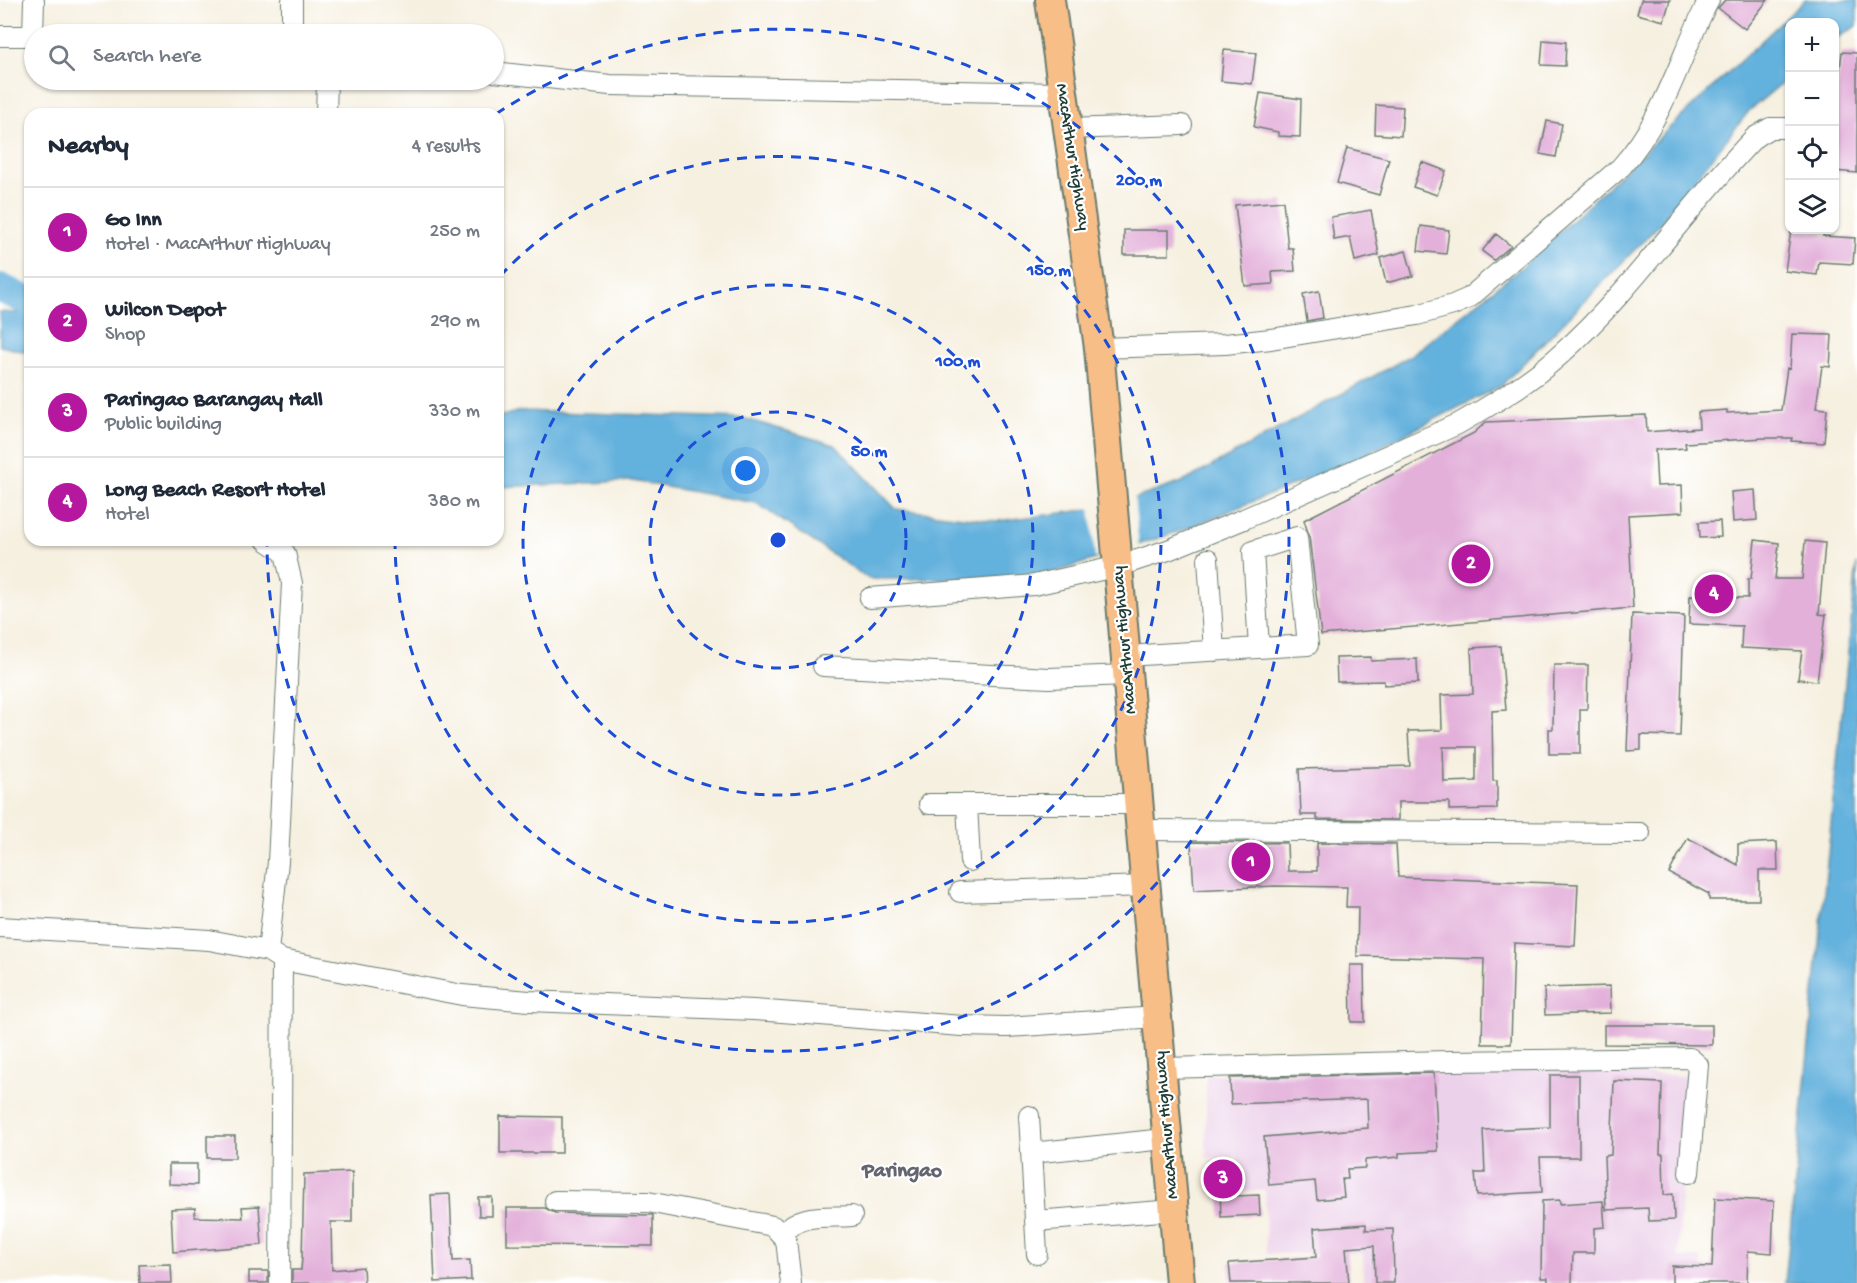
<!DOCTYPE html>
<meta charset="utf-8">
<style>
body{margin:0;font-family:"Gochi Hand",sans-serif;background:#f2f2f3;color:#1f2937}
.controls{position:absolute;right:18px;top:18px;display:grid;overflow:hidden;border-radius:12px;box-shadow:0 2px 4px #0004}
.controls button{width:54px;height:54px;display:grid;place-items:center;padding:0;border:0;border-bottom:2px solid #e0e1e3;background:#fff;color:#1f2937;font:30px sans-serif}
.you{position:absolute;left:746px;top:471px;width:21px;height:21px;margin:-15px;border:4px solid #fff;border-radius:50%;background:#1a73e8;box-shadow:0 0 0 9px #1a73e833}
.badge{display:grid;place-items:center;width:39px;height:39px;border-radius:50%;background:#b5179e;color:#fff;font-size:20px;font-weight:700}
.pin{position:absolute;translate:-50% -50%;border:3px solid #fff;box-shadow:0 2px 6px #0006}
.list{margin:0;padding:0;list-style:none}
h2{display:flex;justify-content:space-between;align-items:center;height:78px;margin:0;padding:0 24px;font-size:26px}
h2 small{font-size:20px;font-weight:400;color:#747a83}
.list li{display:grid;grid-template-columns:39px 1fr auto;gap:18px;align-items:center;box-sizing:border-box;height:90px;padding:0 24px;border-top:2px solid #e0e1e3}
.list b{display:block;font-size:22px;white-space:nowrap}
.list p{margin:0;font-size:20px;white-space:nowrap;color:#747a83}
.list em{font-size:20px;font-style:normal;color:#747a83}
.icon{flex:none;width:33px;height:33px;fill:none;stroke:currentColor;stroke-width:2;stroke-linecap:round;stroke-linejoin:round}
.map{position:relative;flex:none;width:1857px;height:1283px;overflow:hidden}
.search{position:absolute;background:#fff;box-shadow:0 2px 4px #0004;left:24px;top:24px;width:480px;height:66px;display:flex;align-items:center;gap:15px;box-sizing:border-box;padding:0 21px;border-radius:33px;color:#747a83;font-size:22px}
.panel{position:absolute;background:#fff;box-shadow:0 2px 4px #0004;left:24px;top:108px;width:480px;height:438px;border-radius:18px}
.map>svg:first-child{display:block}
.built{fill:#ecd1ea}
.water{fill:#64b1dd;stroke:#427788;stroke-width:1.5}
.pier{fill:#f6f0e0}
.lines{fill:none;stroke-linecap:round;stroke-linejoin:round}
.river{stroke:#64b1dd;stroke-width:30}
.building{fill:#e3b0da;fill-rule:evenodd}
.minor-casing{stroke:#6a7c70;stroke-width:22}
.highway-casing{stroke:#6a7c70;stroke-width:32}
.minor{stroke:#fff;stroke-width:20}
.highway{stroke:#f7be88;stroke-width:28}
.ring{fill:none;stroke:#1d4ed8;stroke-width:3;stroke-dasharray:10 8}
.labels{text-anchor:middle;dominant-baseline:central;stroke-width:4.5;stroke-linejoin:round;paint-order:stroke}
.street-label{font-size:18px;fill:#1f3d34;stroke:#fff}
.quarter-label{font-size:21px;font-weight:bold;fill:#64656e;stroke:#fff}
.centre{fill:#1d4ed8;stroke:#fff;stroke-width:3}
.ring-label{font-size:18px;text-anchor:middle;font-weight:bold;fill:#1d4ed8;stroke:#fff;stroke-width:4.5;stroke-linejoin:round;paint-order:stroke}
</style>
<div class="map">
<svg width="1857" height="1283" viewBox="0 0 1857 1283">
<rect width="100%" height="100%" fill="#fff"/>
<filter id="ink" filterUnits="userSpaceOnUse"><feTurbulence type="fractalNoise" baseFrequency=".0167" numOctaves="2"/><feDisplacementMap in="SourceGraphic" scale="12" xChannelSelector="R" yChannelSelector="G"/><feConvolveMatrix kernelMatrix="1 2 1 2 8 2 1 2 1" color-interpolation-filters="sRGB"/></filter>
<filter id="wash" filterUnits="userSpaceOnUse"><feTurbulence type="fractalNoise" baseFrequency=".008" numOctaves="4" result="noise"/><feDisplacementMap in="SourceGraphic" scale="24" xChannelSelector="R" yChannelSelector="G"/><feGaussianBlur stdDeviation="1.35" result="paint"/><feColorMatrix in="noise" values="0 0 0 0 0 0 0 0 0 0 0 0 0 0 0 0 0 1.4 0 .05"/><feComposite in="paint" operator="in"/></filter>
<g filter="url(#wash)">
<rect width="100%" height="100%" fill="#f6f0e0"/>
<path class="built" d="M1457,1065l230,11 -9,182h23l1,25h-338l-1,-30 -97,1 -1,-64 -27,2v-36l-32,2v-83z"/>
<path class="water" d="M1805,0h52v26l-22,13 -1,-17h-44l-1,55 -40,34 -90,114 -158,161 -147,74 -171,70 -145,48 -169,1 -113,-76 -123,-22 -135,6v-70l22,-6 222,7 93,27 61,64 101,12 113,-14 75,-26 225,-125 112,-89z
M0,312l30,2v39l-30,-7z
M1857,563v720h-72z"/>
<path class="pier" d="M1134,495l5,53 -27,9 -17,1 -5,-52 20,-2z"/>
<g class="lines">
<path class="river" d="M0,288l30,14"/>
</g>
<g id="blocks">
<path class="building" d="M1641,0h29l-6,21 -27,-7z
M1725,0h43l-23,29 -27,-21z
M1543,40l23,2 -1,24 -24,-1z
M1224,50l32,3 -4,31 -31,-3z
M1842,52l15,1v120l-23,-2v-52z
M1260,93l41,6 -1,38 -22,-1v-4l-24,-5z
M1376,105l27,2 -2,29 -26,-2z
M1547,121l15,3 -6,33 -16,-3z
M1347,148l42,11 -10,36 -42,-12z
M1422,162l24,9 -9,24 -24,-8z
M1283,201l5,47h5l2,23 -23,1 1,12 -28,2 -10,-81z
M1371,210l8,45 -24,6 -5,-24 -16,3 -3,-23z
M1421,226l28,4 -3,24 -28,-3z
M1124,230h45v25h-45z
M1791,230l32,3v3l32,2 -2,26 -34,-2 -2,13 -32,-4z
M1496,234l15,12 -17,14 -12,-9z
M1406,251l7,25 -27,7 -6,-25z
M1319,291l4,27 -16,3 -4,-27z
M1792,334l40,1 -2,32 -8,-1 -6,42 11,1 -3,34 -33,-2 1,-3h-28l-79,5 1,5 -31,2 2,36 25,-1 1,27 -55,3 5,93 -312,27 -12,-99 -5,-16 170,-87 12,-11 160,-7 1,17 52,-4 -1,-16 29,-2v3l54,-3 6,-42 3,1z
M1755,490l2,30 -24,2 -2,-30z
M1720,521l1,16 -21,1 -1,-16z
M1755,540l24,3 -4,36h27l3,-38 20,2 -6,71 7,1 -9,66 -19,-2 4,-28 -61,-3 1,-22 -53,-2 1,-28 58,2v-19h3z
M1632,614l52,2 -4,120 -39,-1v15l-14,1z
M1501,646l5,64 -14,1 1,70h4v28l-48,1v-8h-51v18l-81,-1v-4h-16l-2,-46 111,-3 -2,-35 34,-1 -1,-35 32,-1 -2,-46zM1443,747h33v34l-32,1z
M1371,657v4l46,-2 1,24 -34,2v-4l-47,1 -1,-24z
M1554,665h34l-1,44h-7v45h-31v-25h4z
M1688,838l50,27v-21l39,-2 1,28h-19v30h-50v-6l-40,-21z
M1191,842l96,1 1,28h29v-28l79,1 2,33 180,7 -3,62 -61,-3 -3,101h-29l2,-85 -127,-3 1,-49h-12l1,-20 -72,-1 -81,4z
M1350,965h14l1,57h-14z
M1610,986l1,27 -66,2 -1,-27z
M1604,1025h108v20l-108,-1z
M1434,1073l4,78 -39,2v4l-34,3v8l-18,1 1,10h-6l2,18 -27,3 -2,-19 -46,4 -5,-48 104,-9 -1,-29 -136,5 -1,-26z
M1550,1075h29v82h-39l2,35 -65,4 -2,-23h10l-2,-43 67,-3z
M1614,1081l48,2 -2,71h3l1,41 9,-1 1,26 -25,1 -1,-13 -42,2 -2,-54 7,-1z
M500,1116l62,1v36h-62z
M207,1136h28v22h-28z
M1232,1160l3,36 24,-1 1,20 -39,2 -1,-25 -6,1 -3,-31z
M169,1164h28v21l-28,-1z
M352,1172v50h-21l1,48 31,-3 1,16h-72v-13h9l1,-12 2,-84z
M450,1194l3,67 17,-1 1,20 -36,2 -4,-87z
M478,1197h14v19h-13z
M1715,1198l59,3 -2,52 -24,-2 -1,32h-75v-17l40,1z
M1560,1200v4l43,-3 2,26 -11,1v25h-21l-1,30h-24v-5h-7l1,-77z
M259,1206l3,39 -89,7 -2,-43 24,-1v9l48,1 -1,-11z
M507,1208h38l10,5 98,2v31l-146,-1z
M1366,1224v6l27,-1 1,54h-19l-1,-37 -28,2 3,35h-118l-2,-20 87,-6 -2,-29z
M171,1264l1,19h-32l-1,-18z
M249,1271h19v12h-19z"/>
</g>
</g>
<g filter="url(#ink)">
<use href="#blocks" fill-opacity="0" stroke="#6a7c70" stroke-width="1.5"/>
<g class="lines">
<defs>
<path id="minor" d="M292,34v-34
M0,36h34
M33,36l1,-36
M494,72l116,13 452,8
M326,114l1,-34
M1067,129l115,-4
M1099,348l126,-4 46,-5 146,-24 36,-10 16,-7 152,-131c46,-52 57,-108 88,-167
M266,540l19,13 7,30 -14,279 -10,89
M1208,559l6,92
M870,598l164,-13 85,-19 49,-16 76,-31 214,-95c35,-20 72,-42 102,-69 73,-65 127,-148 195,-218l15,-9h20
M1125,656l183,-11 -11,-108 -44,14 6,97
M823,666l226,12 78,-3
M929,804h209
M967,804l3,57
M1141,830l499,3
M960,892l186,-6
M0,927l209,13 59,11 14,9 180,35 67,6 225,9 208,16 45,1 150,-10
M1162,1068l286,-7 242,-3 8,7 -9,108
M1029,1116l8,138
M1031,1153l124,-13 13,-5
M555,1201l93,1 125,24 13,14 5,43
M1036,1221l125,-10 13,-6
M783,1234c15,-22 45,-16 69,-18
M280,1283l2,-323"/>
<path id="highway" d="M1050,0l49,348 81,935"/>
</defs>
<use href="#minor" class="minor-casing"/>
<use href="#highway" class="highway-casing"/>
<use href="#minor" class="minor"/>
<use href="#highway" class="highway"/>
</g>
</g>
<g class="ring">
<circle cx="778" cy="540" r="128"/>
<circle cx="778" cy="540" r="255"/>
<path d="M500 276A383 383 0 1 1 395 540"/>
<path d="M496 114A511 511 0 1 1 267 540"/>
</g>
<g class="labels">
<g class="street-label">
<text transform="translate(1072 157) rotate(81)">MacArthur Highway</text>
<text transform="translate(1125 640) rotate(-95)">MacArthur Highway</text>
<text transform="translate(1167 1125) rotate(-95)">MacArthur Highway</text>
</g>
<g class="quarter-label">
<text x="902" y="1172">Paringao</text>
</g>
</g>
<circle cx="778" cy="540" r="9" class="centre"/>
<g class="ring-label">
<text x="1139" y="185">200 m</text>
<text x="1049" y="275">150 m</text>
<text x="958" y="366">100 m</text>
<text x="869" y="456">50 m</text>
</g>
</svg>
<div class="controls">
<button>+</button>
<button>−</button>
<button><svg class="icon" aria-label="locate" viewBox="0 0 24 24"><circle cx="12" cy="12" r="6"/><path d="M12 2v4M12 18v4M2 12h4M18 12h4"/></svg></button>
<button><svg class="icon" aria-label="layers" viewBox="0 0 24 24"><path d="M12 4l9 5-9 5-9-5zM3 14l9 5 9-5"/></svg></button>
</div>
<div class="you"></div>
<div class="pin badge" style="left:1251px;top:862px">1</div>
<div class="pin badge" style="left:1471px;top:564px">2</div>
<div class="pin badge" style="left:1223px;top:1179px">3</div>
<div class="pin badge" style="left:1714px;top:594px">4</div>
<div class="search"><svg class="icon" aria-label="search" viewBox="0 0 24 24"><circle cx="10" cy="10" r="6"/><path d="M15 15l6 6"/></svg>Search here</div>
<section class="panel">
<h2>Nearby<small>4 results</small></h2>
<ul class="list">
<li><span class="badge">1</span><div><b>Go Inn</b><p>Hotel · MacArthur Highway</p></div><em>250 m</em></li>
<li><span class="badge">2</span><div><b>Wilcon Depot</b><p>Shop</p></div><em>290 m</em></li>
<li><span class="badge">3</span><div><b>Paringao Barangay Hall</b><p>Public building</p></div><em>330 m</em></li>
<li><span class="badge">4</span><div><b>Long Beach Resort Hotel</b><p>Hotel</p></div><em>380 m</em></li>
</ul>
</section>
</div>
